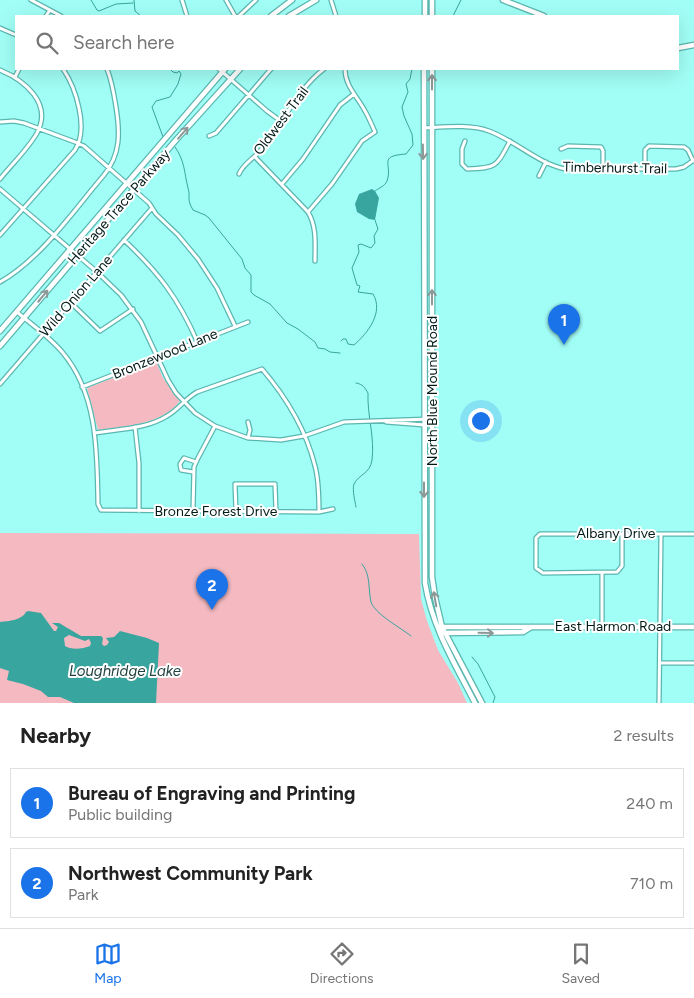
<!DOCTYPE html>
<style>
body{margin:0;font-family:Figtree,sans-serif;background:#f2f2f2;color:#222}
.you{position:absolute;left:480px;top:420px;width:18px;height:18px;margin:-12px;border:4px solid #fff;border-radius:50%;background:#1a73e8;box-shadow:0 0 0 8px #1a73e833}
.badge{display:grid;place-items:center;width:32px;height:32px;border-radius:50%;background:#1a73e8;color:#fff;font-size:16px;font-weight:700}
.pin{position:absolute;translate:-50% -41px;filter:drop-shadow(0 1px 2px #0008)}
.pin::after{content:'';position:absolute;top:26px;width:18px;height:15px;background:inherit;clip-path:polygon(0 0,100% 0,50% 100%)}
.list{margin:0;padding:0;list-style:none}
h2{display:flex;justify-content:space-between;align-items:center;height:65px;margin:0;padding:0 20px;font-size:21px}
h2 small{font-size:16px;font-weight:400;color:#767676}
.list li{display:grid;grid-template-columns:32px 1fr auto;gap:15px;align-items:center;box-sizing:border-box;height:70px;margin:0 10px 10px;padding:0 10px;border:1px solid #e0e0e0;border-radius:0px}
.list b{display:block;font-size:19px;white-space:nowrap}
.list p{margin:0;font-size:16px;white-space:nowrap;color:#767676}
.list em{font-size:16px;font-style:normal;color:#767676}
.icon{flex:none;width:28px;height:28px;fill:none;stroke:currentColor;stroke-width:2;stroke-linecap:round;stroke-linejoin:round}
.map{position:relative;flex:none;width:694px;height:703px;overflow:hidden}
.search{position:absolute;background:#fff;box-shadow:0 5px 20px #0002;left:15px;right:15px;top:15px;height:55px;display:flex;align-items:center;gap:12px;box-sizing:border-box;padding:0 18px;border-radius:0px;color:#767676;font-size:19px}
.sheet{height:225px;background:#fff}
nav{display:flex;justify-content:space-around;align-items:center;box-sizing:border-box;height:70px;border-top:1px solid #e0e0e0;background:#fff;font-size:14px;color:#767676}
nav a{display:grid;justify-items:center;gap:2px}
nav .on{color:#1a73e8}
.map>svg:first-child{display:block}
.green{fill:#f4b9c1}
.water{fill:#38a59e;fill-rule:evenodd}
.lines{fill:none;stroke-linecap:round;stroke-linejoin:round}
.stream{stroke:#38a59e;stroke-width:1}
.street-casing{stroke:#5ab7b0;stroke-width:5.5}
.secondary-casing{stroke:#5ab7b0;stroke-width:7}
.street{stroke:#fff;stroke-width:3}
.secondary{stroke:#fff;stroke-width:4.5}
.oneway{stroke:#8c9897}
.labels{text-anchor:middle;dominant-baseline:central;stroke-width:4;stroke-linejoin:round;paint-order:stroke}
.street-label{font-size:14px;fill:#001a18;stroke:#fff}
.water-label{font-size:15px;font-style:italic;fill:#224240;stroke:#fff}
</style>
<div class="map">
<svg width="694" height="703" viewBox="0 0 694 703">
<rect width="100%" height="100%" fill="#a1fef6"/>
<path class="green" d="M156,361l7,17 17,23c-18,24 -55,25 -82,29l-11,-42z
M0,533l419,1 2,65 6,22 11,29 20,33 9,20h-467z"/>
<path class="water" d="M372,189l3,2 4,7 -4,22 -6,-1 -12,-7 -2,-8 4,-10z
M28,611l13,2 13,18h2l2,-4 -6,-4h7l22,13h20l2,2 -1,6 2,2 3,-1 2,-3 -3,-4 8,-1 6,-6 27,7 12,5 -3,60h-82l-14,-6h-12l-7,-6 -18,-7 -16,-4 2,-9 -9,-3v-46c9,-1 22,-2 26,-10zM69,635l16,6 4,-2 2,4 -1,3c-7,3 -19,4 -25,0l-1,-8z"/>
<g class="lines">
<path class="stream" d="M91,0l6,10 2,1 17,-7 17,-1
M134,0l1,11 6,5
M453,16l8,-16
M163,137l-11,-30 4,-6 14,-4 8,-13 3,-10 -2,-3 -2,2 -4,-1 -3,-3
M175,147c10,14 9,25 13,41 3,10 -2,10 5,22l12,5 4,3 33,41 3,9 6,7v17l3,3 16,9 17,19 11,6 17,13 3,6 7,1 5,3 10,1
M375,191c4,-3 10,-5 12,-10 6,-17 -10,-25 19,-27l7,-9 -1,-11 -8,-18 -2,-9 6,-15 -2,-8 4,-5 2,-10
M341,341l2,-2h3l2,5 6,1c14,-12 30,-33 19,-51l-15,-2 2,-6 -3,-1 -5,-17 7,-16 -1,-7 3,-1 10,4 4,-5 -1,-7 4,-7 -3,-9
M356,383c7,1 9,5 12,10 -1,22 7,45 4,67 -2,14 -13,14 -18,24 -2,6 1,17 2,23
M362,564c9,11 6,25 9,38 4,12 30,26 40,34
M472,657l6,7 17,33 -2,6"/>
<defs>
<path id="street" d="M31,0l30,16
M182,0l5,16
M226,0l9,16
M331,0l5,16
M46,16l4,-6
M239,16l17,-16
M0,28l16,7
M219,69l48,42 15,11
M0,70c24,10 53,33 37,63 -9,16 -25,31 -37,46
M15,77l4,-8
M0,122l14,-1 10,2 51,19 9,4 25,22 40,35 7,11 22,21 20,24 19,29 18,38
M424,128c20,-1 46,-4 65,3 27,10 48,32 76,38h111l8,-2 10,-7
M209,136l7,-3 55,-64
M465,141l-3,8v15l5,5c30,-1 29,-2 43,-28
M561,149l7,-3 33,1 2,4v18
M255,157l53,55c9,15 7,32 7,49
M645,169v-19l4,-4 35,1 4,3 5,11
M239,174c4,-10 14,-15 21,-23 22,-25 37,-62 64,-82
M539,176l7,-14
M282,184l21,-25 37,-54 14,-11
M0,189l97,83 24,23 20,27 27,58 8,13 19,20 20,13 33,12 33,2 23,-4 40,-14 87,-3
M308,212l24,-28 30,-43 13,-9c-3,-7 -6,-14 -10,-21 -8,-15 -20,-25 -20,-42
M0,235l75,-85c14,-21 1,-62 -12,-81
M124,240c35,33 54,58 73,101
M0,282c41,-23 74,-72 104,-107 17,-21 16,-43 12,-68 -2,-13 -4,-26 -9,-38
M70,302l30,29 33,-22
M17,312c15,13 33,25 46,41 35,42 34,100 35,151l3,6 218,2 14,-3
M0,384l152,-176
M82,387l166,-65
M248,422l2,8 -2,8
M386,422l39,3
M135,427l4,36v48
M95,433c23,-4 52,-4 72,-17 11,-6 19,-18 30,-24l65,-23c24,28 44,61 53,97 4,15 4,31 4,46
M193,472l-12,-2 -1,-6 4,-6 12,4
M193,511l1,-44 4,-9 17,-32
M236,511l-1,-27h40l1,27
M622,534v32l-5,6 -74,1 -7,-5v-30l4,-4h154
M602,626v-53
M660,663h34
M659,703l2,-169"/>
<path id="secondary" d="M432,0v16
M503,0l41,16
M271,16l21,-16
M289,16l27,-16
M425,16v-16
M678,48l16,-3
M424,69l1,514c7,44 30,81 50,120
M432,69v508l3,20 7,30 40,76
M0,331l225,-262
M0,346l176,-206 64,-71
M440,627h254
M443,633l80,-1 8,-5"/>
</defs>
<use href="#street" class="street-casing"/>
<use href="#secondary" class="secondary-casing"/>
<use href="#street" class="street"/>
<use href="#secondary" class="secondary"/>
</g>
<defs><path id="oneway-shaft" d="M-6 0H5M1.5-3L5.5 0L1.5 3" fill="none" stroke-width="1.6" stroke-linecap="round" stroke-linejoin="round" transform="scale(1.25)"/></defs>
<g class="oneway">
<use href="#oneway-shaft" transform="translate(432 82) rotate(-90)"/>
<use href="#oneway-shaft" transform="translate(183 133) rotate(-49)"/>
<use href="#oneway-shaft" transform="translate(423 152) rotate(89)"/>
<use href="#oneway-shaft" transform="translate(43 296) rotate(-50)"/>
<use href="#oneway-shaft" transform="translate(432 297) rotate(-90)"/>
<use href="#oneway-shaft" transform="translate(424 490) rotate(90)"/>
<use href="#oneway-shaft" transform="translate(435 599) rotate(-100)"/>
<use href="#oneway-shaft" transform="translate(486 633) rotate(1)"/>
</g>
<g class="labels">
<g class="street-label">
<text transform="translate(281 121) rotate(-53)">Oldwest Trail</text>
<text transform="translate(615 168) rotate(1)">Timberhurst Trail</text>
<text transform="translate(119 207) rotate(-49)">Heritage Trace Parkway</text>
<text transform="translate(76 296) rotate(-49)">Wild Onion Lane</text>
<text transform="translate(165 354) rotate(-22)">Bronzewood Lane</text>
<text transform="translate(432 391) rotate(-90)">North Blue Mound Road</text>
<text x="216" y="511">Bronze Forest Drive</text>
<text x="616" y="533">Albany Drive</text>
<text x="613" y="626">East Harmon Road</text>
</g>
<g class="water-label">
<text x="125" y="671">Loughridge Lake</text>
</g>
</g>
</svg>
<div class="you"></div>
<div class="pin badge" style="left:564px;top:345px">1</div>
<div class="pin badge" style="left:212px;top:610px">2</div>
<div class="search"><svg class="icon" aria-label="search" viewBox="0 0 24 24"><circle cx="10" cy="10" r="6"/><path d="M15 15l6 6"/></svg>Search here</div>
</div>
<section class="sheet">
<h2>Nearby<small>2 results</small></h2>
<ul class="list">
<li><span class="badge">1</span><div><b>Bureau of Engraving and Printing</b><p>Public building</p></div><em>240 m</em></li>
<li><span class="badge">2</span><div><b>Northwest Community Park</b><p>Park</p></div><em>710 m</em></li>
</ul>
</section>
<nav>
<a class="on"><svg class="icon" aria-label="map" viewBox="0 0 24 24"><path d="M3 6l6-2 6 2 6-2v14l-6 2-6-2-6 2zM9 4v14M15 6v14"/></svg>Map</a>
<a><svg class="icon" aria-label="directions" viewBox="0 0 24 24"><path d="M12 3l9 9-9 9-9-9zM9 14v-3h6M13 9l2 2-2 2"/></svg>Directions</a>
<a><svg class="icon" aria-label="saved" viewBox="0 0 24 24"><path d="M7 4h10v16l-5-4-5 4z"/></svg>Saved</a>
</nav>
